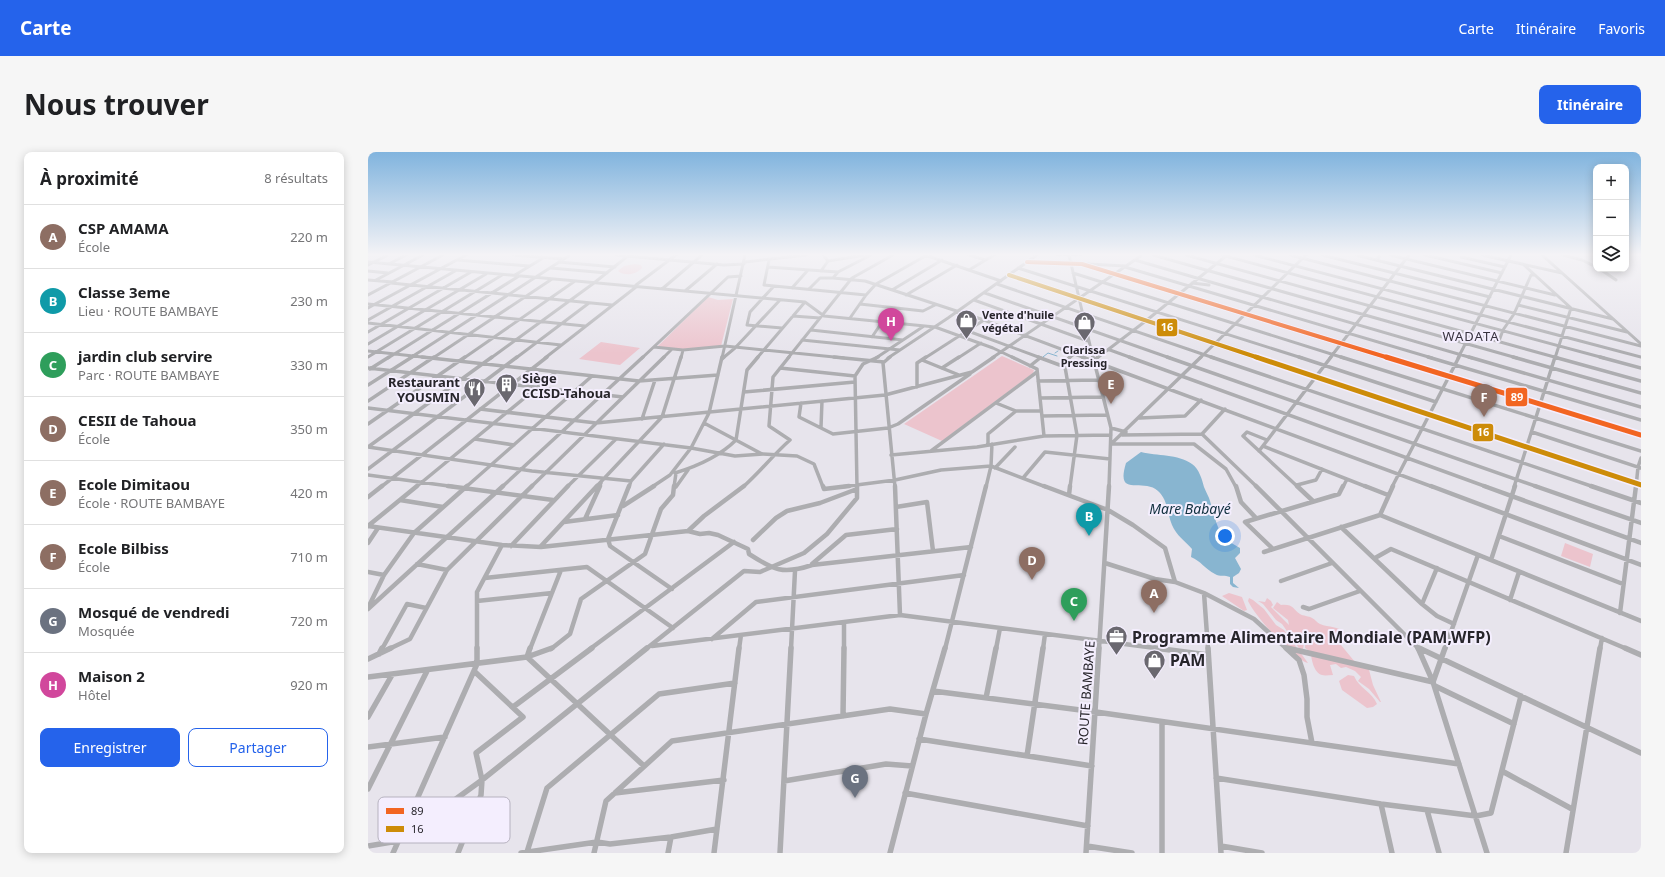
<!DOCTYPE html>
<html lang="fr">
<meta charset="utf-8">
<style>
body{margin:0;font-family:"Noto Sans",sans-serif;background:#f6f6f6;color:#202124}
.controls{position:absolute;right:12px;top:12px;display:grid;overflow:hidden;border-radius:8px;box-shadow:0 2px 10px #0003}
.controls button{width:36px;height:36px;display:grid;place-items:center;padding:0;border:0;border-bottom:1px solid #e0e0e0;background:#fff;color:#202124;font:20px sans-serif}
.you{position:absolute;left:857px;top:384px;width:14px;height:14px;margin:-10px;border:3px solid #fff;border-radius:50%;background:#1a73e8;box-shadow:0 0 0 6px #1a73e833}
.badge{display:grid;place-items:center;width:26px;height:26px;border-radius:50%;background:#2563eb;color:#fff;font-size:13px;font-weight:700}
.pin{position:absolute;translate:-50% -33px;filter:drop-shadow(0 1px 2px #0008)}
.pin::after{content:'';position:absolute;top:21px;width:14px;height:12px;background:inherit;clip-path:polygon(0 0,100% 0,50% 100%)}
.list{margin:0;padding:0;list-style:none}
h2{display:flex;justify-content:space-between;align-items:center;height:52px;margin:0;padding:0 16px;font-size:17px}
h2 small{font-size:13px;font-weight:400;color:#757577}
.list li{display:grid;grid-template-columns:26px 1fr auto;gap:12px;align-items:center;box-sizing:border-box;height:64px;padding:0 16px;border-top:1px solid #e0e0e0}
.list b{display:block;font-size:15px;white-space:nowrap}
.list p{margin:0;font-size:13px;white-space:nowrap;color:#757577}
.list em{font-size:13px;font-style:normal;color:#757577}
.actions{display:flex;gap:8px;padding:12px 16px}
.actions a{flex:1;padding:9px 0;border:1px solid #2563eb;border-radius:8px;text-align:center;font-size:14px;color:#2563eb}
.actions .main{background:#2563eb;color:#fff}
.icon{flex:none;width:22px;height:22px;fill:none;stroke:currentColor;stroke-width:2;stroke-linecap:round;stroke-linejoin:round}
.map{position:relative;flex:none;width:1273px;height:701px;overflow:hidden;border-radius:8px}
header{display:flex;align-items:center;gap:24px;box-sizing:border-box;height:56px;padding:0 20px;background:#2563eb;color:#fff}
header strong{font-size:19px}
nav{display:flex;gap:22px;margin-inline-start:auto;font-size:14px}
.intro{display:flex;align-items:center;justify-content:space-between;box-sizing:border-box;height:96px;padding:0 24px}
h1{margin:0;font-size:28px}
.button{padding:10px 18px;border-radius:8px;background:#2563eb;color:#fff;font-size:14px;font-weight:700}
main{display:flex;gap:24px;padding:0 24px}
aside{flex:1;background:#fff;border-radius:8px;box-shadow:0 2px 10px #0003}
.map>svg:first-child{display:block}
.green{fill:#ecc4cd}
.water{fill:#88b5d0}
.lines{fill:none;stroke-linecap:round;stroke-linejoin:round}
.stream{stroke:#88b5d0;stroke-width:1}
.minor-far3{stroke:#adadb0;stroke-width:3}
.minor-far2{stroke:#adadb0;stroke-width:3.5}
.minor-far1{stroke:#adadb0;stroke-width:4.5}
.minor{stroke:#adadb0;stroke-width:5.5}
.bus-1-far1-casing{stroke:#f4eefe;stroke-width:6}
.bus-1-casing{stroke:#f4eefe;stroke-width:8}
.bus-2-far1-casing{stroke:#f4eefe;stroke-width:6}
.bus-2-casing{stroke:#f4eefe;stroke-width:8}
.bus-1-far1{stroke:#f26522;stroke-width:4}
.bus-1{stroke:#f26522;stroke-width:5}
.bus-2-far1{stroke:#cd8c09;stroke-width:4}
.bus-2{stroke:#cd8c09;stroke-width:5}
.labels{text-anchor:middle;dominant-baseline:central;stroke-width:4;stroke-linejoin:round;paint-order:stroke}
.far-poi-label{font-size:11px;font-weight:bold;fill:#27252b;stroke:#f4eefe;text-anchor:start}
.far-quarter-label{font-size:13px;letter-spacing:1px;fill:#38333f;stroke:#f4eefe}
.poi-label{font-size:13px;font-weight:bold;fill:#27252b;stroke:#f4eefe;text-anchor:start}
.street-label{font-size:13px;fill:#27252b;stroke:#f4eefe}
.water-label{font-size:14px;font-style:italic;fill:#11303f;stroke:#f4eefe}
.near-poi-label{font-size:16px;font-weight:bold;fill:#27252b;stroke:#f4eefe;text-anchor:start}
.key{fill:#f4eefe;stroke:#b6b2bf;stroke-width:1}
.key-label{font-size:11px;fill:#27252b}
.line-badge{stroke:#f4eefe;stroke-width:1.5}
.badge-label{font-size:11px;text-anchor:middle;font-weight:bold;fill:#fff}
</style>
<header>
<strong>Carte</strong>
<nav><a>Carte</a><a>Itinéraire</a><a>Favoris</a></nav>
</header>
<div class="intro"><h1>Nous trouver</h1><a class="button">Itinéraire</a></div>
<main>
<aside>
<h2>À proximité<small>8 résultats</small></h2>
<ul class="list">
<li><span class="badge" style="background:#8d6e63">A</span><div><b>CSP AMAMA</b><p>École</p></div><em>220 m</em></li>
<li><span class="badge" style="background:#0f9aa8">B</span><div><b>Classe 3eme</b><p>Lieu · ROUTE BAMBAYE</p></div><em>230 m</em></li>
<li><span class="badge" style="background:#2e9e5b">C</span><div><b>jardin club servire</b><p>Parc · ROUTE BAMBAYE</p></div><em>330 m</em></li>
<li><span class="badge" style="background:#8d6e63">D</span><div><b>CESII de Tahoua</b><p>École</p></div><em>350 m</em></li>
<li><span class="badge" style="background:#8d6e63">E</span><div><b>Ecole Dimitaou</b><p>École · ROUTE BAMBAYE</p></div><em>420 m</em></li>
<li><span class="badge" style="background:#8d6e63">F</span><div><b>Ecole Bilbiss</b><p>École</p></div><em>710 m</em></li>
<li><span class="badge" style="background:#6b7280">G</span><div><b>Mosqué de vendredi</b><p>Mosquée</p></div><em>720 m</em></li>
<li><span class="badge" style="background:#d1479c">H</span><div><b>Maison 2</b><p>Hôtel</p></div><em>920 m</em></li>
</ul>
<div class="actions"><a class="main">Enregistrer</a><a>Partager</a></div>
</aside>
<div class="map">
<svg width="1273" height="701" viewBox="0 0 1273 701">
<rect width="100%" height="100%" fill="#e7e4ec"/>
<path class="green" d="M267,112l6,1 1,3c-5,6 -17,9 -24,3l6,-5z
M340,145l10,3 15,-1 -12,47 -36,4 -28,-3z
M233,190l39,6 -20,17 -41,-6z
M634,204l32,14 -1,3 -91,68 -38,-17z
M1197,391l28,11 -3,13 -29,-11z
M861,441l13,4 5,13 -3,1 -22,-15z
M881,446l4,2 11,9 12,16 8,5 24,33c-15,-4 -53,-47 -60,-62z
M899,446l4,3 2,4 -2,2 18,18 -1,-5 -15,-12 4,-6 4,3c13,-1 11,4 19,9 3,2 9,2 12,4 3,1 5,5 8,6 9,4 18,1 26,10l-10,5 19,23 13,4 5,19 8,17h-1l-11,-13 -11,-8 3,-4 -6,-6 -9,-4 -5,1 -5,-4 -6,1 3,10c-4,0 -8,1 -11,0 -8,-2 -11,-16 -11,-23l-6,-4 1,-12 -3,-1 2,1 -2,13 -2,2 -19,-27 -6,-4 -13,-16 -5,-3 7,1z
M980,523l6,1c5,12 18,16 23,28l-4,3 -6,1 -25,-18 -3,-9z"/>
<path class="water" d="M773,300c16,4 37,2 51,12 7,5 10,15 12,23 2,5 5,10 6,14 8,25 6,34 30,47v5l-5,5 6,11 -2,4 -6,4v6l6,5 -6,-1 -3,-3v-7c-5,-2 -10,0 -15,-3 -10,-5 -14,-13 -24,-17l1,-8c-7,-8 -16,-14 -20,-24 -5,-12 -4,-25 -14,-34 -15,-14 -43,8 -32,-28z"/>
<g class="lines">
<path class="stream" d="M687,201l3,-2
M675,205l5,-4 9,3"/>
<path class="minor-far3" d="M145,103l51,4
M248,103l108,10 20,-1
M503,103l-33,17 -5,6 32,3 119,39 101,38
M557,103l76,26
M601,103l17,5
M689,103h23
M701,103l24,103
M785,103l364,103
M818,103l372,103
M854,103l382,103
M886,103l387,102
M922,103l351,91
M954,103l168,42
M988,103l257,64
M1022,103l165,40
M1057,103l77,18
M1114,103l80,18
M1174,103l99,89
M1195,103l19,5 14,7
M1093,105l44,10
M90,108l71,6
M401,108l-5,25 102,10
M767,108l337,98
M1009,108l3,-5
M460,109l37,-6
M0,110l437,40 19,14 111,11 58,21 21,10
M191,110l56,5
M377,110l61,-7
M659,110l55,2 307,94
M21,112l17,-9
M720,112l38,2
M0,113l20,-10
M1156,113l47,43 -16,50
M400,115l70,5
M757,115l307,91
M183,116l56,5
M650,116l284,90
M1232,117l16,11
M601,118l25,-15
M0,119l20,2
M453,119l7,-10 -5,-6
M705,121l271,85
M147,123l28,-17
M641,123l250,83
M0,128l25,2
M8,128l47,-25
M23,131l221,22
M824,131l17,2
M629,132l217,74
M406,134l-24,26 -3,13 35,3
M424,136l16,-18
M294,137l40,-34
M441,137l11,-11h13
M524,138l50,-30
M317,139l32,-27
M617,141l185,65
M0,143l75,-40
M538,143l51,-30
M606,148l114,41
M0,152l217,22
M492,152l63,7 12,-6
M1150,153l109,27
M0,156l98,-53
M425,164l27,2
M482,166l16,-23 10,-11 51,-29
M0,168l87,-49
M0,171l193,22
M443,178l92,10
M600,179l73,27
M0,180l103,-60
M504,185l10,-15
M434,188l98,10
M1131,189l4,-11 11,-16 17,-39h4
M0,192l118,-70
M286,195l29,3 42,-4 119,12
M742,198l22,8
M0,199l63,7
M0,205l134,-82
M20,206l131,-82
M42,206l160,-103
M65,206l119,-79
M96,206l111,-77
M123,206l103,-75 35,-28
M148,206l73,-55
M177,206l91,-71v-2l40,-30
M274,206l86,-81 13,-1
M295,206l9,-9
M313,206l2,-8
M354,206l23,-103
M355,206l12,-10 45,-48
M389,206l48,-56
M420,206l64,-80 41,-23
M508,206l48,-32
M520,206l60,-40 89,-63
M557,206l59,-38
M590,206l23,-15
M624,206l150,-103
M701,206l5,-4
M729,206l50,-38 80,-65
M832,206l106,-103
M962,206l79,-103
M1090,206l53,-103"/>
<path class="minor-far2" d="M54,205l217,24 79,-6
M466,205l50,5
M522,205l-7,6 12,124
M644,205l25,12 7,67
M670,205l27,10 12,68 -7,52
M714,205l11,4
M725,205l18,71 -2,59
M730,205l-5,4 340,126
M761,205l358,130
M799,205l371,130
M843,205l383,130
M888,205l385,128
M931,205l137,45
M973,205l300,94
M1018,205l255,78
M1060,205l213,63
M1101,205l172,50
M1145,205l128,36
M1186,205l87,24
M1232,205l41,11
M354,207l2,-2
M554,208l37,15
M692,213l10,-8
M662,214l10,-8
M0,216l255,29
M412,216l75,8
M574,216l17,-11
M2,217l19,-12
M670,229l60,-1
M0,233l44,-28
M549,235v-24l9,-6
M376,240l111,-10
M672,246l62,-1
M0,249l66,-44
M433,251l-2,14 34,17 55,-6 10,-4 72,-50
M628,251l20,8h25
M0,256l323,40 44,8 28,-2 34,2 17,8 9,23
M112,257l116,14 289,-28 87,-23 22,-15
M674,264l65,-1
M772,266l45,-2 16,-16
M274,267l13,-39
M336,271l58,31
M0,272l97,-67
M453,275l1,-26
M743,276l15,4
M1164,280l109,36
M834,282l23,-25
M754,283l80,-1 55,53
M107,287l39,6
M899,288l-20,-8 -4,4 55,51
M743,292l90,-87
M744,292h82l32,25 10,18
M620,293v-11l28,-23
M895,294l104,41
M0,295l164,24 99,10 -2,6
M0,295l124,-90
M563,299l106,-79
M891,299l72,-94
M523,303l86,-8 67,-11 67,-1
M627,316l20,-21
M0,317l149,-112
M307,321c23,-7 44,-16 61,-33l11,-70 11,-13
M0,323l88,12
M655,326l22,-26 65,7
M263,329l33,-37
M929,333l19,-5 6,-11
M13,335l166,-130
M48,335l140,-115
M98,335l126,-111
M134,335l141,-130
M163,335l133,-130
M199,335l49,-48
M228,335l66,-70 19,-60
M231,335l2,-4
M284,335l18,-12 21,-27 18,-35 13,-56
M306,335l2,-14
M308,335l12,-17
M375,335c17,-15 30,-32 47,-47l-21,-14 4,-49 16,-20
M473,335l54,-7 46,-10 50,-4 55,21
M489,335l-2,-111 8,-12 15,-7
M618,335l5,-21 1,-22
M975,335l4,-8
M1024,335l67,-130
M1146,335l41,-130
M1268,335l2,-20 3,-9"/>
<path class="minor-far1" d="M80,334l105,14
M261,334l-21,53 2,7 62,43
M455,334l1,3 25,-3
M527,334l5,129
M676,334l64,24 25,15 32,23 10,34
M868,334l5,16 15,16
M888,334l161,161 5,2
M929,334l16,15
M997,334l23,9
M1063,334l210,79
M1116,334l157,57
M1167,334l106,37
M1223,334l50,17
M701,343l1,-9
M0,345l14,-11
M32,348l43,7
M255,354l31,-20
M528,355l31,-5 6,49
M1012,363l261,106
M217,367l15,-33
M196,370l54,-7
M0,374l134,19 39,2 147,-16 12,3 9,-1 9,2 30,14 1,5c25,16 34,21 63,11l159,-18
M0,374l49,-40
M973,375l81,77 15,12 17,8
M320,379l16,-15 40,-30
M1131,384l124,48
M385,388l23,-22 11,-7 33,-8 37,-14
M0,391l10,-15
M143,394l57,-60
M173,394l56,-60
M905,397l-28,-27 94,-28 4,-8
M896,400l116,-37 13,-29
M1007,406l16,-9 236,100
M1123,408l24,-74
M737,411l50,16 20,3 29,11 50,26 33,30
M49,412l30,6
M444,412l34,-29 51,-6
M0,420l16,3
M117,426l102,-11 86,61
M913,429l51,-18
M836,441l4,56
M1142,448l9,-28
M109,449l75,-8
M1054,452l15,-36
M935,455l6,2 51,-18
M0,456l16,-33 30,-42 53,-47
M0,457l135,-123
M1252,461l16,-127
M344,487l44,-37 208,-27
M284,494l248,-31 263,34
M1049,495l1,2
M918,496l5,1
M14,497l25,-45 19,4
M21,497l21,-10 37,-69 85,-84
M109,497v-57l25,-47
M162,497l31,-79
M183,497l19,-15 11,-35 64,-45 16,-45 12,-14 1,-9
M222,497l144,-107
M278,497l98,-78 16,1 44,-19 23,-19 30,-36v-12
M371,497l2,-14
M423,497l4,-78
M476,497v-27
M577,497l41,-163
M628,497l4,-21
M675,497l2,-15
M731,497l10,-163
M1077,497l33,-94
M1232,497l2,-11"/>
<path class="minor" d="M787,496l53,7
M840,496l13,205
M918,496l13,12 5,15 3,24v18l5,26
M919,496l146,34 12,-34
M1050,496l15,34 54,171
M1051,496l222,105
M1257,496l16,7
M11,502l3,-6
M159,505l117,109
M159,505l3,-9
M0,507l23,-11
M0,525l159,-20 25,-9
M1067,534l79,38
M565,539l163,21 363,52
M618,546l10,-50
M145,555l79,-59
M475,564l1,-68
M0,565l24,-42
M794,570v131
M551,587l173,27
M0,595l77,-10
M659,604l16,-108
M1134,619l70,38
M848,626l165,26 95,12 15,-3 30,-117
M416,629l102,-17 26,2
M0,637l59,-118
M247,641l109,-13
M537,641l183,33
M1013,652l11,49
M1059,658l12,43
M0,694l30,-5 84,-61 165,-132
M719,694l45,7
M853,694l41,7
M159,700l20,-64 112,-94 76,-11
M25,701l84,-189v-16
M90,701l23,-58 1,-15 -6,-27 47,-36 -49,-46
M153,701l76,-11 13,2 61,-7 46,-8
M226,701l12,-52 66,-60 218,-32 36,5
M300,701l3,-16
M346,701l25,-205
M412,701l11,-205
M522,701l36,-139 19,-66
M718,701l13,-205
M1198,701l34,-205"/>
<defs>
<path id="bus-1-far1" d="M659,110l55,2 307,94"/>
<path id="bus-1" d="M1018,205l255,78"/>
<path id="bus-2-far1" d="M641,123l250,83"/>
<path id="bus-2" d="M888,205l385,128"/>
</defs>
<use href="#bus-1-far1" class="bus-1-far1-casing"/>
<use href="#bus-1" class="bus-1-casing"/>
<use href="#bus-2-far1" class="bus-2-far1-casing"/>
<use href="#bus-2" class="bus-2-casing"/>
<use href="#bus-1-far1" class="bus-1-far1"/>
<use href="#bus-1" class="bus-1"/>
<use href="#bus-2-far1" class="bus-2-far1"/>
<use href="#bus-2" class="bus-2"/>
</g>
<linearGradient id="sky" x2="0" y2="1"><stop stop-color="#81b4de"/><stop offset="0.51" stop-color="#f4f3f6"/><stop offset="1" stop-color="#f4f3f6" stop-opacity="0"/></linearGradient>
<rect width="1273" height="201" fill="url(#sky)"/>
<defs>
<symbol id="shop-pin" viewBox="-11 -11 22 30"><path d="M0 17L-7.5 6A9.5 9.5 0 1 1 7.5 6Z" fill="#6a686f" stroke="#f4eefe"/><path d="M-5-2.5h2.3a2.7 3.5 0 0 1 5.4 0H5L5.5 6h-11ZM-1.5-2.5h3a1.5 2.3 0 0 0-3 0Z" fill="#fff"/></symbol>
<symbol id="building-pin" viewBox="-11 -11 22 30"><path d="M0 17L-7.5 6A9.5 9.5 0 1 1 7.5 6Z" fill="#6a686f" stroke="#f4eefe"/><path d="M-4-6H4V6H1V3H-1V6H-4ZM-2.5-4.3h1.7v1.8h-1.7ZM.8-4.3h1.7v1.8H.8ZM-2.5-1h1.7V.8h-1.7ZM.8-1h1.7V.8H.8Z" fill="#fff"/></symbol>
<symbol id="restaurant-pin" viewBox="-11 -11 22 30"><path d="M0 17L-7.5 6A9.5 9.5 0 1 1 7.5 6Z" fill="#6a686f" stroke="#f4eefe"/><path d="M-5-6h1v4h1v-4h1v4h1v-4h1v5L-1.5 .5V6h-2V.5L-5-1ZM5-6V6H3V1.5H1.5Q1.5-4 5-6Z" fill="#fff"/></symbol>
<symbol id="office-pin" viewBox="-11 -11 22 30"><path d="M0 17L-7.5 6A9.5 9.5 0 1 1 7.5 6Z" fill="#6a686f" stroke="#f4eefe"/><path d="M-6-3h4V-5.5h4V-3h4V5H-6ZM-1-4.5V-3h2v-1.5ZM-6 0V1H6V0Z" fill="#fff"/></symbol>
</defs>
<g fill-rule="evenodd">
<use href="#shop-pin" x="586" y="156" width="25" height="34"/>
<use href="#shop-pin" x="704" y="158" width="25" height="34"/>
<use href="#building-pin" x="126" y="220" width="25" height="34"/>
<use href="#restaurant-pin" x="94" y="224" width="25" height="34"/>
<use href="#office-pin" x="736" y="472" width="25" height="34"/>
<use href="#shop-pin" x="774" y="496" width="25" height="34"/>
</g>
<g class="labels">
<g class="far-poi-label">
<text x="614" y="162">Vente d'huile<tspan x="614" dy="13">végétal</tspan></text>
<text x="716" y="197" text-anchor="middle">Clarissa<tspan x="716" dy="13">Pressing</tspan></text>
</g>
<g class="far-quarter-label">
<text x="1103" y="184">WADATA</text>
</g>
<g class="poi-label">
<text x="154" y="226">Siège<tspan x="154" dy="15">CCISD-Tahoua</tspan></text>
<text x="92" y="230" text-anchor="end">Restaurant<tspan x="92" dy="15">YOUSMIN</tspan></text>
</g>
<g class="street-label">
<text transform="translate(718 541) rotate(-86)">ROUTE BAMBAYE</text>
</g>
<g class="water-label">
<text x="822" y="356">Mare Babayé</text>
</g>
<g class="near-poi-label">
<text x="764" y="485">Programme Alimentaire Mondiale (PAM,WFP)</text>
<text x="802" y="508">PAM</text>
</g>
</g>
<rect x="10" y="645" width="132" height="46" rx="6" class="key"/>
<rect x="18" y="656" width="18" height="6" fill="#f26522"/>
<rect x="18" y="674" width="18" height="6" fill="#cd8c09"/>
<g class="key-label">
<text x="43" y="663">89</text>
<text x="43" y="681">16</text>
</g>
<g class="line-badge">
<rect x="788" y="166" width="22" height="19" rx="4" fill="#cd8c09"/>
<rect x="1137" y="235" width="23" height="20" rx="4" fill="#f26522"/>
<rect x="1104" y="271" width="22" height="19" rx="4" fill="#cd8c09"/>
</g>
<g class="badge-label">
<text x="799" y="179">16</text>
<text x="1149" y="249">89</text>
<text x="1115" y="284">16</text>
</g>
</svg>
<div class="controls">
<button>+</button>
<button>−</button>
<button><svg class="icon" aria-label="layers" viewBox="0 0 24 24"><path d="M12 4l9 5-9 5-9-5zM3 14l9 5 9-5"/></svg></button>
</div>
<div class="you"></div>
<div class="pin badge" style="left:786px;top:461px;background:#8d6e63">A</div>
<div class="pin badge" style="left:721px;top:384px;background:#0f9aa8">B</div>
<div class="pin badge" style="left:706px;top:469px;background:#2e9e5b">C</div>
<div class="pin badge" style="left:664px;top:428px;background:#8d6e63">D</div>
<div class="pin badge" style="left:743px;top:252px;background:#8d6e63">E</div>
<div class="pin badge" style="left:1116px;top:265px;background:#8d6e63">F</div>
<div class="pin badge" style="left:487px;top:646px;background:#6b7280">G</div>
<div class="pin badge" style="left:523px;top:189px;background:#d1479c">H</div>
</div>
</main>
